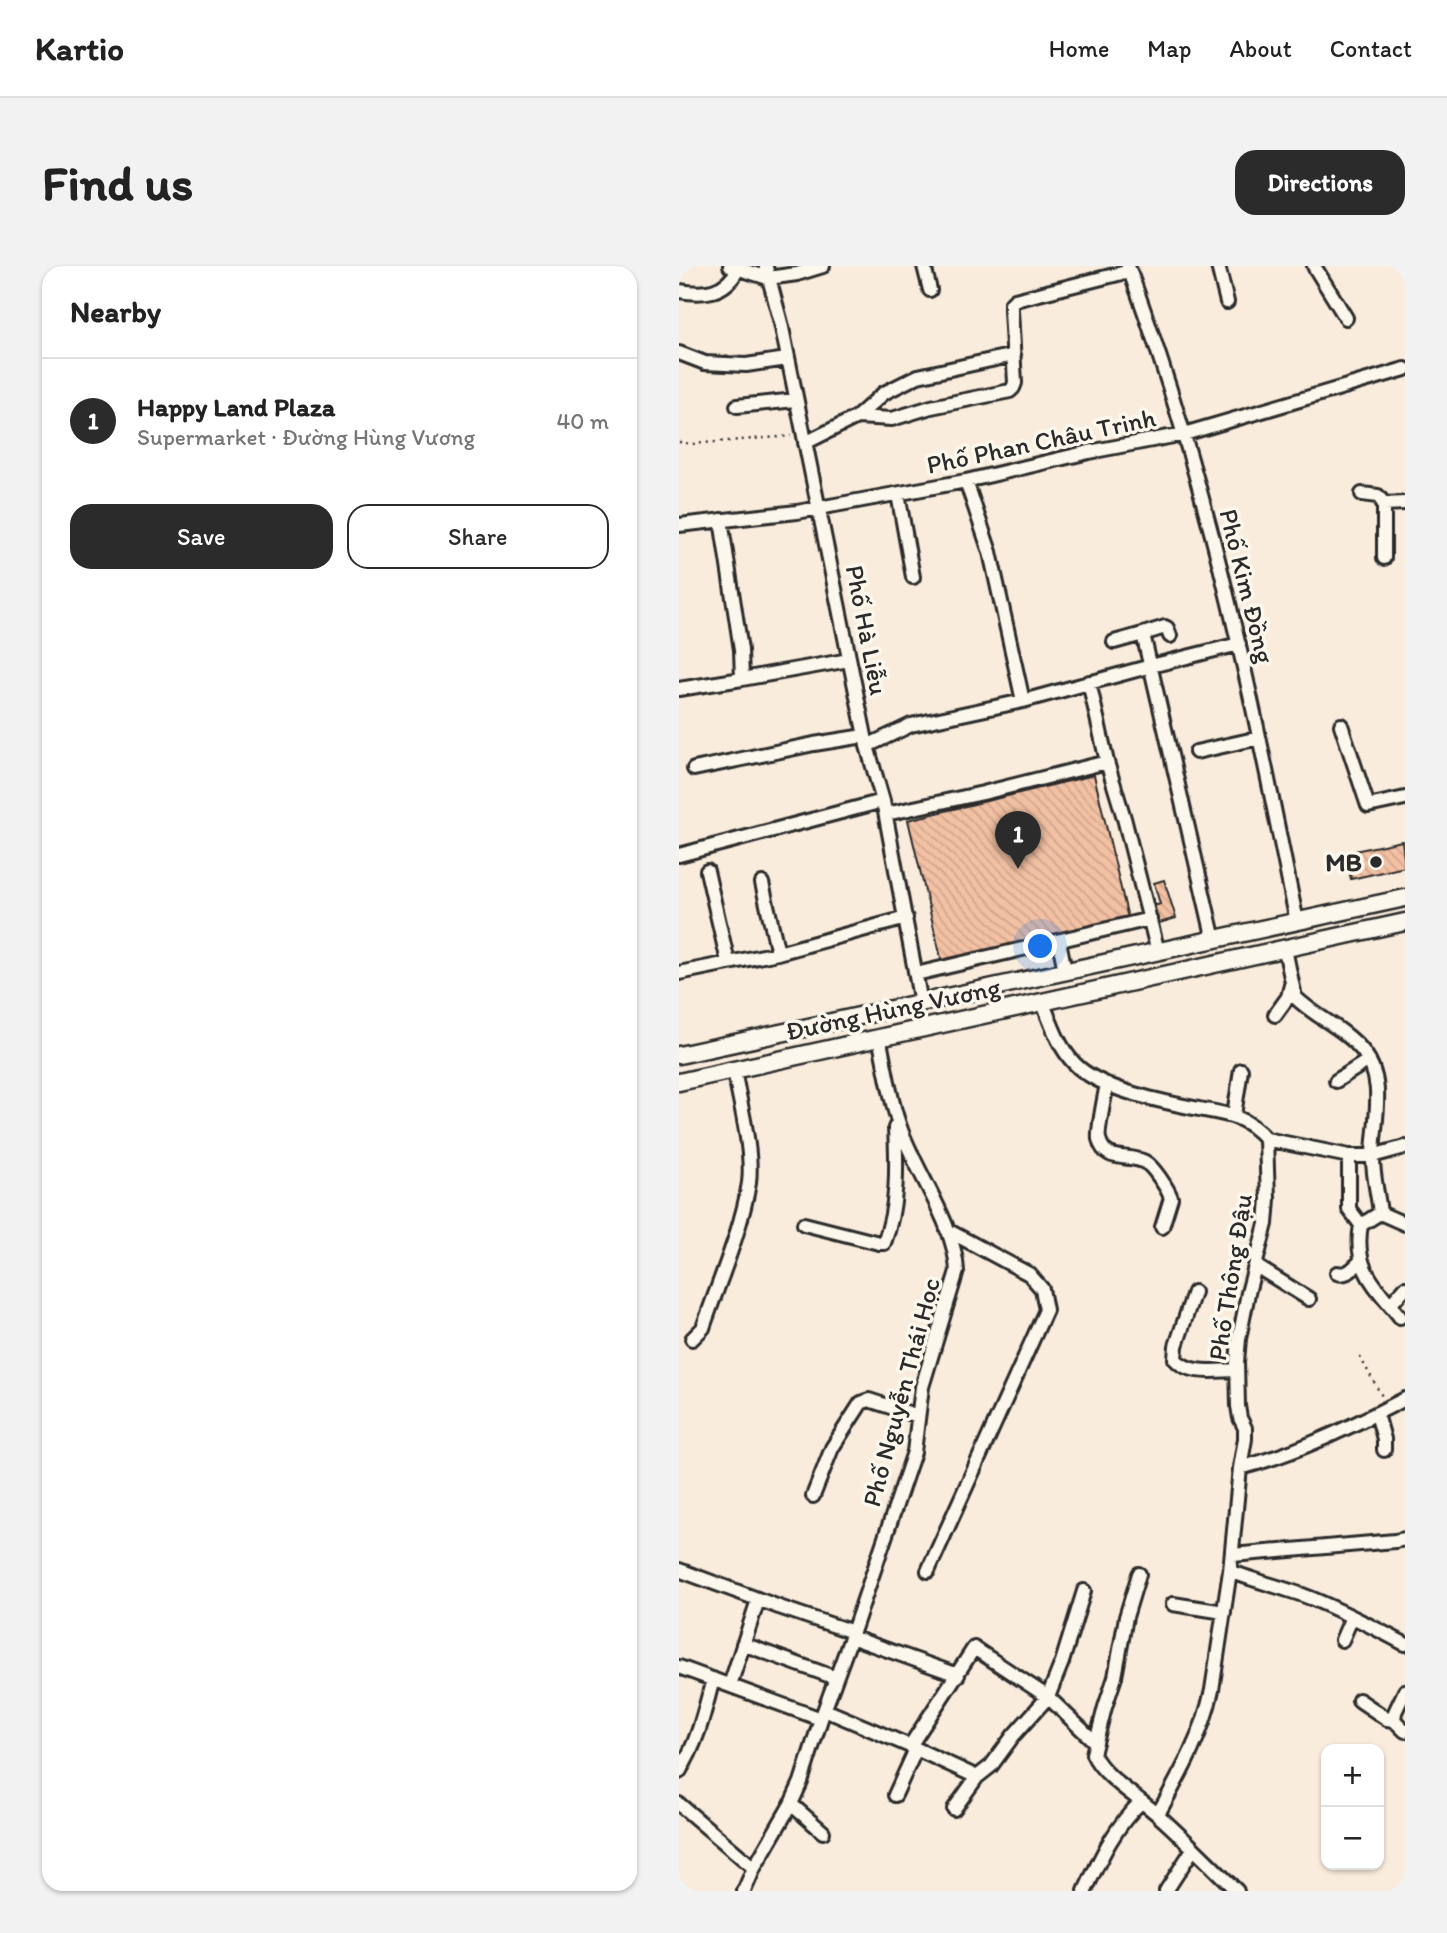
<!DOCTYPE html>
<meta charset="utf-8">
<style>
body{margin:0;font-family:Itim,sans-serif;background:#f2f2f2;color:#222}
.controls{position:absolute;right:21px;bottom:21px;display:grid;overflow:hidden;border-radius:14px;box-shadow:0 2px 5px #0004}
.controls button{width:63px;height:63px;display:grid;place-items:center;padding:0;border:0;border-bottom:2px solid #e0e0e0;background:#fff;color:#222;font:35px sans-serif}
.you{position:absolute;left:362px;top:681px;width:24px;height:24px;margin:-18px;border:5px solid #fff;border-radius:50%;background:#1a73e8;box-shadow:0 0 0 10px #1a73e833}
.badge{display:grid;place-items:center;width:46px;height:46px;border-radius:50%;background:#2b2b2b;color:#fff;font-size:23px;font-weight:700}
.pin{position:absolute;translate:-50% -58px;filter:drop-shadow(0 2px 4px #0008)}
.pin::after{content:'';position:absolute;top:37px;width:24px;height:21px;background:inherit;clip-path:polygon(0 0,100% 0,50% 100%)}
.list{margin:0;padding:0;list-style:none}
h2{display:flex;justify-content:space-between;align-items:center;height:91px;margin:0;padding:0 28px;font-size:30px}
h2 small{font-size:23px;font-weight:400;color:#767676}
.list li{display:grid;grid-template-columns:46px 1fr auto;gap:21px;align-items:center;box-sizing:border-box;height:126px;padding:0 28px;border-top:2px solid #e0e0e0}
.list b{display:block;font-size:26px;white-space:nowrap}
.list p{margin:0;font-size:23px;white-space:nowrap;color:#767676}
.list em{font-size:23px;font-style:normal;color:#767676}
.actions{display:flex;gap:14px;padding:21px 28px}
.actions a{flex:1;padding:16px 0;border:2px solid #2b2b2b;border-radius:21px;text-align:center;font-size:24px;color:#2b2b2b}
.actions .main{background:#2b2b2b;color:#fff}
.map{position:relative;flex:none;width:726px;height:1625px;overflow:hidden;border-radius:21px}
header{display:flex;align-items:center;gap:42px;box-sizing:border-box;height:98px;padding:0 35px;background:#fff;border-bottom:2px solid #e0e0e0}
header strong{font-size:33px}
nav{display:flex;gap:38px;margin-inline-start:auto;font-size:24px}
.intro{display:flex;align-items:center;justify-content:space-between;box-sizing:border-box;height:168px;padding:0 42px}
h1{margin:0;font-size:49px}
.button{padding:18px 32px;border-radius:21px;background:#2b2b2b;color:#fff;font-size:24px;font-weight:700}
main{display:flex;gap:42px;padding:0 42px}
aside{flex:1;background:#fff;border-radius:21px;box-shadow:0 2px 5px #0004}
.map>svg:first-child{display:block}
.building{fill:url(#building-back-hatch);stroke:#2b2b2b;stroke-width:2}
.lines{fill:none;stroke-linecap:round;stroke-linejoin:round}
.minor-casing{stroke:#2b2b2b;stroke-width:18}
.major-casing{stroke:#2b2b2b;stroke-width:21}
.path{stroke:#2b2b2b;stroke-width:2.5;stroke-dasharray:2 5;stroke-linecap:butt}
.minor{stroke:#fbf7ec;stroke-width:12}
.major{stroke:#fbf7ec;stroke-width:16}
.poi-dot{fill:#2b2b2b;stroke:#fbf7ec;stroke-width:2.5}
.labels{text-anchor:middle;dominant-baseline:central;stroke-width:7;stroke-linejoin:round;paint-order:stroke}
.street-label{font-size:26px;fill:#2b2b2b;stroke:#fbf7ec}
.poi-label{font-size:26px;font-weight:bold;fill:#2b2b2b;stroke:#fbf7ec;text-anchor:end}
</style>
<header>
<strong>Kartio</strong>
<nav><a>Home</a><a>Map</a><a>About</a><a>Contact</a></nav>
</header>
<div class="intro"><h1>Find us</h1><a class="button">Directions</a></div>
<main>
<aside>
<h2>Nearby<small></small></h2>
<ul class="list">
<li><span class="badge">1</span><div><b>Happy Land Plaza</b><p>Supermarket · Đường Hùng Vương</p></div><em>40 m</em></li>
</ul>
<div class="actions"><a class="main">Save</a><a>Share</a></div>
</aside>
<div class="map">
<svg width="726" height="1625" viewBox="0 0 726 1625">
<defs>
<pattern id="building-back-hatch" width="6" height="6" patternUnits="userSpaceOnUse" patternTransform="scale(1.75)"><rect width="6" height="6" fill="#f2c0a3"/><path d="M-1 5l2 2M0 0l6 6M5-1l2 2" fill="none" stroke="#d0a58c"/></pattern>
</defs>
<rect width="100%" height="100%" fill="#f9ecdd"/>
<filter id="ink" filterUnits="userSpaceOnUse"><feTurbulence type="fractalNoise" baseFrequency=".0143" numOctaves="2"/><feDisplacementMap in="SourceGraphic" scale="14" xChannelSelector="R" yChannelSelector="G"/><feConvolveMatrix kernelMatrix="1 2 1 2 8 2 1 2 1" color-interpolation-filters="sRGB"/></filter>
<g filter="url(#ink)">
<path class="building" d="M415,509l34,143 -186,44 -34,-142z
M723,575l3,26 -54,12 -6,-26z
M485,614l12,38 -20,6 -4,-13 3,-1 -1,-4 6,-2 -6,-21z"/>
<g class="lines">
<defs>
<path id="minor" d="M51,0l38,12 29,-4 26,-8
M245,0l6,24
M449,0c45,122 81,249 110,376 22,93 40,187 59,280
M539,0l9,36
M635,0l32,52
M87,1l15,56 86,423 16,55 38,202
M0,25c25,4 46,3 59,-22
M0,87l26,10 41,2 41,-6
M58,140l59,-6
M178,151l35,2 39,-12 79,-16 3,-3 2,-5 -4,-73v-6l4,-4 115,-29
M126,177l52,-26 27,-24 34,-17 96,-21
M287,215l24,71 33,149
M219,228l15,83
M683,228l16,2 6,8 21,-1
M705,238v54
M0,259l118,-13 169,-31 123,-29 95,-18 221,-65
M491,370l-3,-8 -2,-1 -22,7 71,306
M435,376l29,-8
M63,413l107,-19
M410,416l18,80 17,56 34,134
M0,423l63,-10 -1,-29 -20,-130
M662,459l27,81 37,-8
M188,480l44,-21 112,-24 128,-35 88,-22
M517,486l63,-14
M15,503l120,-25 50,-8
M207,548l97,-21 124,-31
M0,589l204,-54
M28,605l21,91
M83,617l16,70
M380,675l6,30
M606,683l10,48c20,20 49,31 67,53 25,30 12,70 11,104 -1,19 5,40 7,59l-19,12c-8,44 14,60 39,92
M0,707l99,-20 128,-35
M237,708l234,-55
M363,735c9,22 16,45 32,62 25,27 90,39 125,46 29,5 47,7 67,30l2,60 -2,25 -18,69 -9,46 -2,23 1,44 2,12 5,10v11l-5,29 -10,103 -18,119c-9,44 -32,85 -54,124
M596,749l13,-18 3,-12
M657,815l33,-21
M428,818c-2,11 -10,48 -8,55 6,25 29,14 46,23 8,4 23,27 26,36l-9,29
M555,849l7,-45
M587,873l83,17h23l33,-9
M670,890v53l12,16
M701,947l25,11
M125,958l75,19h5c14,-37 13,-76 11,-115l3,-6
M577,1000l53,33
M658,1007c11,3 16,-5 24,-12
M515,1026l-18,54 -1,13c15,17 42,11 62,11
M711,1039l15,-17
M13,1073l11,-11c16,-47 38,-96 46,-145 4,-32 -9,-80 -15,-113
M698,1148l7,25v11
M561,1202c58,-15 112,-42 165,-69
M134,1230l19,-48 29,-45 8,-3 49,16
M553,1289l163,-14 10,-2
M0,1304l100,37 74,25
M249,1305l118,-261 -4,-21 -13,-15 -82,-44
M551,1305c27,11 56,17 83,28 31,13 62,29 92,45
M460,1308l-13,43 -11,60 -10,30 -12,47c10,23 48,45 66,62 27,24 52,50 78,75
M494,1338l51,8
M172,1371l107,38
M663,1374l10,-23
M64,1378l93,34
M0,1401l142,52
M51,1419l28,-85
M726,1425l-10,21 -1,8 11,11
M680,1434l28,19 7,1
M146,1444l85,36 67,31
M231,1480l64,-98 74,49 48,46
M0,1506c19,-30 25,-59 34,-93
M216,1529l21,-46
M0,1538l75,64
M112,1538l32,28
M275,1543l23,-32 14,-11 22,-30 35,-39 14,-35 22,-71
M65,1625l10,-23 37,-64 10,-22 20,-63 32,-87 61,-180 8,-65 35,-116c-2,-50 -45,-103 -59,-150 -9,-27 -13,-57 -19,-84
M406,1625c15,-32 30,-65 56,-89
M487,1625l27,-42"/>
<path id="major" d="M0,789l726,-157
M0,816l726,-160"/>
</defs>
<use href="#minor" class="minor-casing"/>
<use href="#major" class="major-casing"/>
<path class="path" d="M0,176l12,2 100,-8
M681,1091l23,41"/>
<use href="#minor" class="minor"/>
<use href="#major" class="major"/>
</g>
</g>
<circle class="poi-dot" cx="697" cy="596" r="7"/>
<g class="labels">
<g class="street-label">
<text transform="translate(362 175) rotate(-12)">Phố Phan Châu Trinh</text>
<text transform="translate(568 320) rotate(76)">Phố Kim Đồng</text>
<text transform="translate(188 364) rotate(79)">Phố Hà Liễu</text>
<text transform="translate(214 743) rotate(-12)">Đường Hùng Vương</text>
<text transform="translate(551 1011) rotate(-81)">Phố Thông Đậu</text>
<text transform="translate(222 1126) rotate(-75)">Phố Nguyễn Thái Học</text>
</g>
<g class="poi-label">
<text x="683" y="596">MB</text>
</g>
</g>
</svg>
<div class="controls">
<button>+</button>
<button>−</button>
</div>
<div class="you"></div>
<div class="pin badge" style="left:339px;top:603px">1</div>
</div>
</main>
